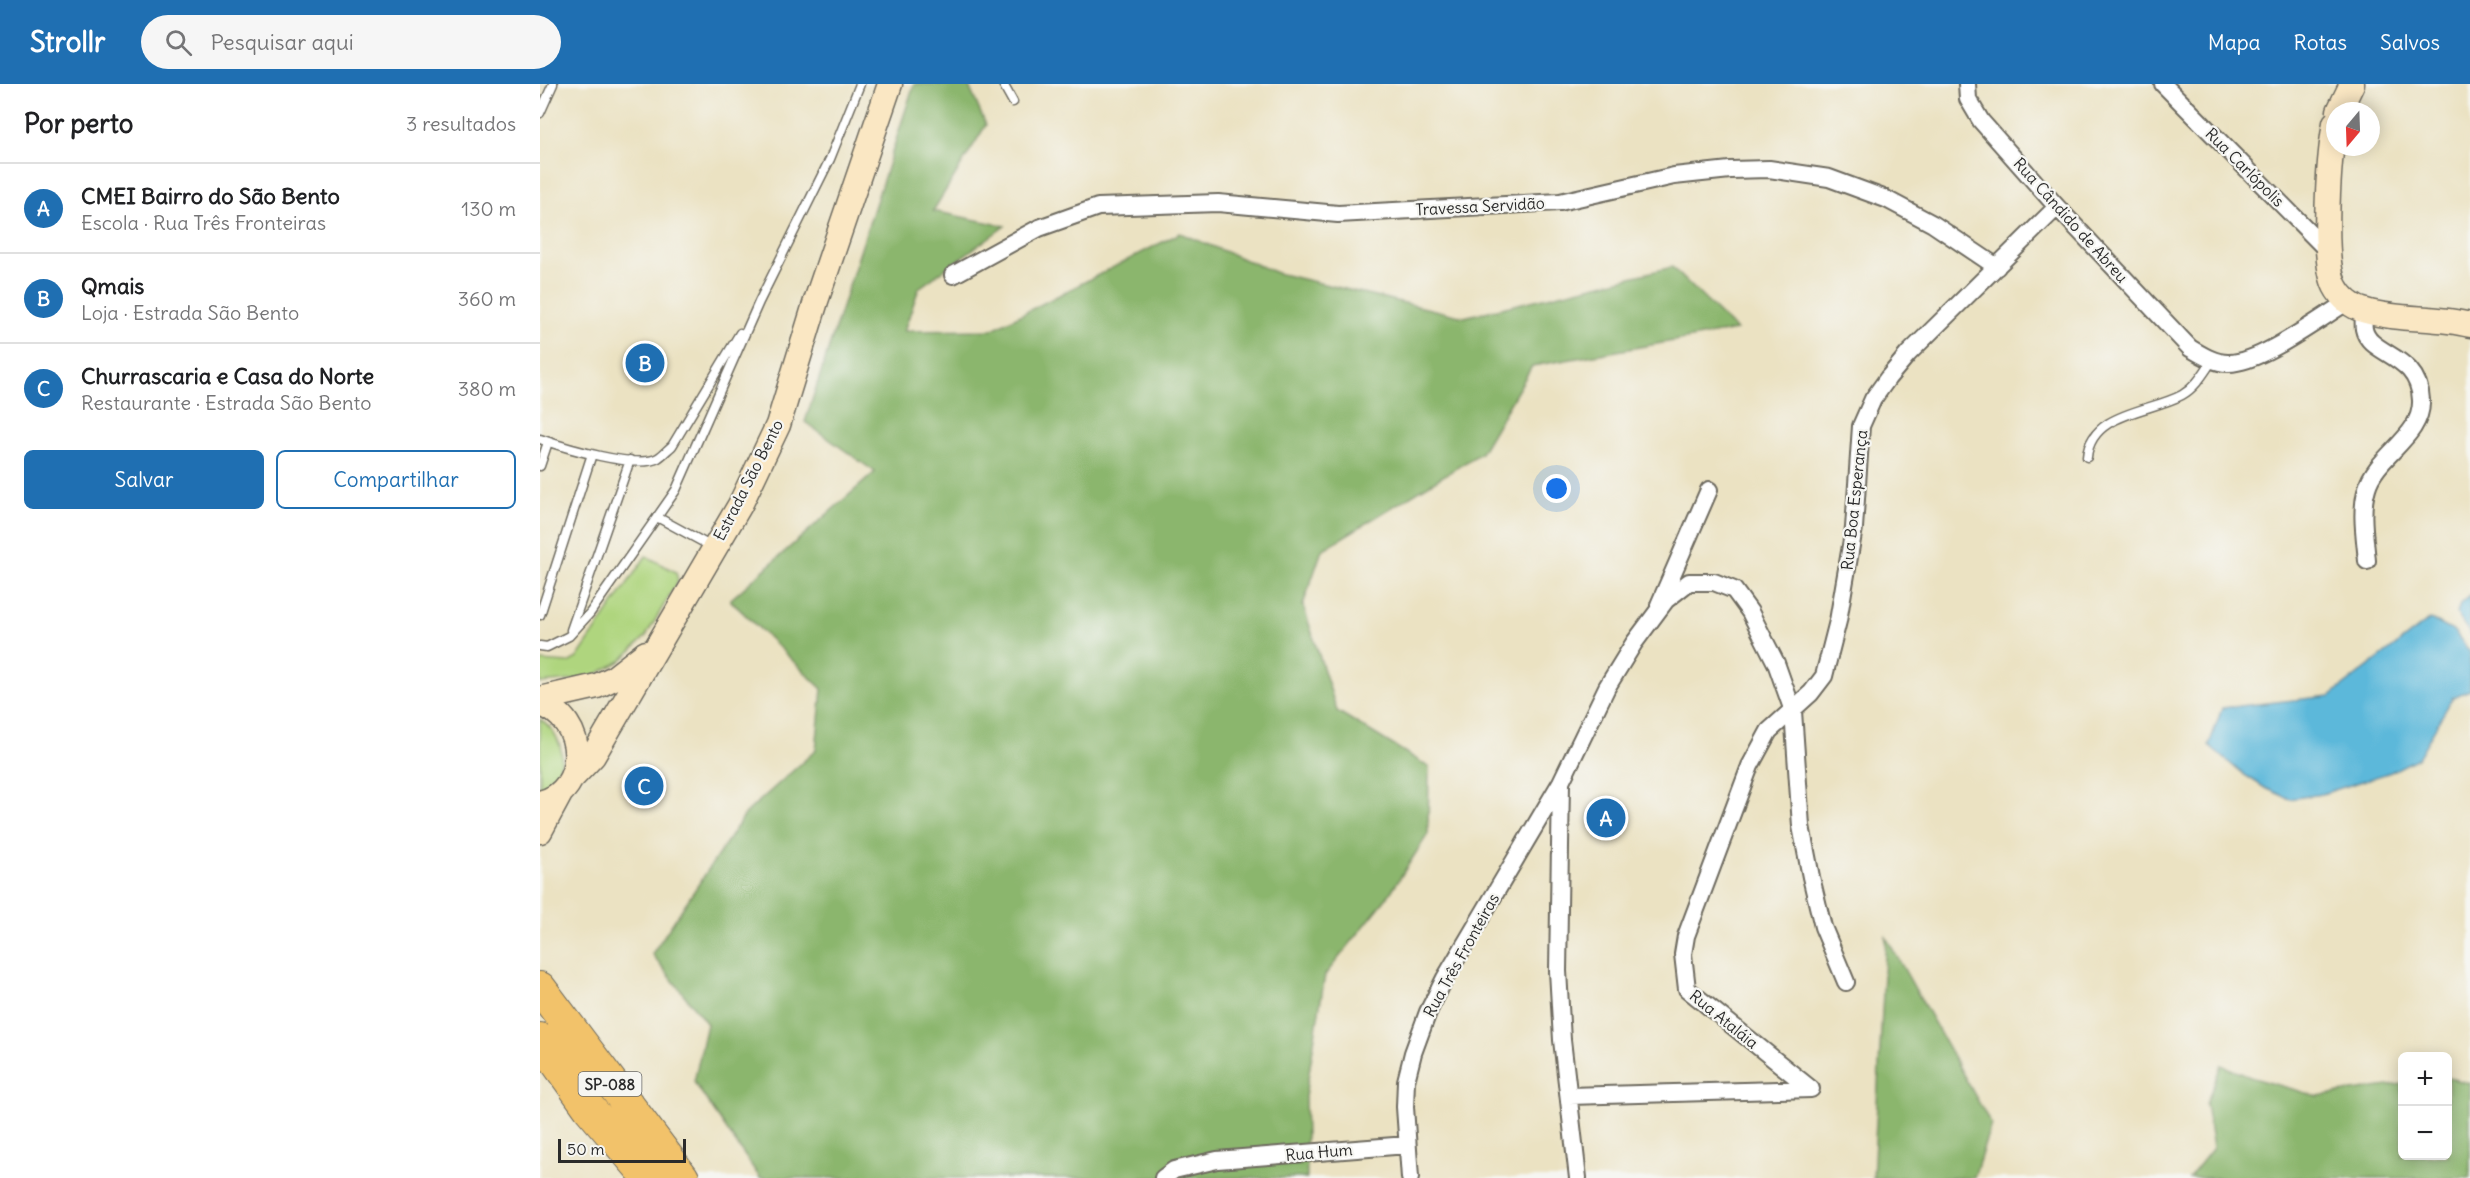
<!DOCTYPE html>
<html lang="pt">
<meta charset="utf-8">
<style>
body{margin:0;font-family:Delius,sans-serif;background:#f6f6f6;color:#202124}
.controls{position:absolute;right:18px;bottom:18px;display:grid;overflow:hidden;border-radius:9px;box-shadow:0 3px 15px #0003}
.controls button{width:54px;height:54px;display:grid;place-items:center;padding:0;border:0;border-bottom:2px solid #e0e0e0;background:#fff;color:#202124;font:30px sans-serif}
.compass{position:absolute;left:1786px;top:18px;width:54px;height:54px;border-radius:50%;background:#fff;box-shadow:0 3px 15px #0003;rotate:199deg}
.scale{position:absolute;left:18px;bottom:15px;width:128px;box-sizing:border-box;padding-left:6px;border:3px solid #2b2b2b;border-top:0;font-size:16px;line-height:21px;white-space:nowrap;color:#2b2b2b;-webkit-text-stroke:4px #f6f6f2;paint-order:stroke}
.you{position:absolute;left:1017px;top:405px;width:21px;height:21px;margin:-15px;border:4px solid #fff;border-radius:50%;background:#1a73e8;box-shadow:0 0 0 9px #1a73e833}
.badge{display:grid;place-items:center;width:39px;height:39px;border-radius:50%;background:#1f6fb2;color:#fff;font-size:20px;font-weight:700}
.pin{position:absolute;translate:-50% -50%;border:3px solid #fff;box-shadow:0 2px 6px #0006}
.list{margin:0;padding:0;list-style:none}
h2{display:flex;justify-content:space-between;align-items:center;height:78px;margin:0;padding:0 24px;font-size:26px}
h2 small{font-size:20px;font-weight:400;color:#757577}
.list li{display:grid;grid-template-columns:39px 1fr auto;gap:18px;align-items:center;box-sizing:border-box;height:90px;padding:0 24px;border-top:2px solid #e0e0e0}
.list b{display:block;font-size:22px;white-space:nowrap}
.list p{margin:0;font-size:20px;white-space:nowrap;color:#757577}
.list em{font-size:20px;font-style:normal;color:#757577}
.actions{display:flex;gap:12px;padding:18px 24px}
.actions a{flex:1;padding:14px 0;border:2px solid #1f6fb2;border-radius:9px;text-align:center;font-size:21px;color:#1f6fb2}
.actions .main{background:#1f6fb2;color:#fff}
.icon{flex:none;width:33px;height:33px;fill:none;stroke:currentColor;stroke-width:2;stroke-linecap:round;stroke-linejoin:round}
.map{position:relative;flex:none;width:1930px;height:1094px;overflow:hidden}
header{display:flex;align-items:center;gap:36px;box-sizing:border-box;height:84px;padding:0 30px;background:#1f6fb2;color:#fff}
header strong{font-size:28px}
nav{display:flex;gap:33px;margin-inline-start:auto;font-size:21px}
.search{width:420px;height:54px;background:#f6f6f6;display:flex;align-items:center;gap:15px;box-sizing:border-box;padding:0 21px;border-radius:33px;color:#757577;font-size:22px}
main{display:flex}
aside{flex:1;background:#fff}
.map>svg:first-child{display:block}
.green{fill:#afd57e;stroke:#6d8054;stroke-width:1.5}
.forest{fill:#8bb66d;stroke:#5b704c;stroke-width:1.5}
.water{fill:#5cb8da;stroke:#447282;stroke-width:1.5}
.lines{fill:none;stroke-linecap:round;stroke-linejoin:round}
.lane-casing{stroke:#6e6b60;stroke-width:11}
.street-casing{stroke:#6e6b60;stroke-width:20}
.secondary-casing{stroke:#6e6b60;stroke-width:27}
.highway-casing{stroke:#6e6b60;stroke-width:34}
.lane{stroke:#fff;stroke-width:8}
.street{stroke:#fff;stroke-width:16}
.secondary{stroke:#fae7c3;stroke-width:24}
.highway{stroke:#f2c26a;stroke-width:32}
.labels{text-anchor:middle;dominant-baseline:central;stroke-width:4.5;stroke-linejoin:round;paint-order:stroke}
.shield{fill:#f6f6f2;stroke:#686867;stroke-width:1.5}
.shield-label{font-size:15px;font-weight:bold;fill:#2b2b2b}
.street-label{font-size:16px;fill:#2b2b2b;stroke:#f6f6f2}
</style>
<header>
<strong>Strollr</strong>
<div class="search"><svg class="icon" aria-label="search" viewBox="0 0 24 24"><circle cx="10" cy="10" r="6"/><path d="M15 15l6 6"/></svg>Pesquisar aqui</div>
<nav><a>Mapa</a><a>Rotas</a><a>Salvos</a></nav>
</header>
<main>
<aside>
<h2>Por perto<small>3 resultados</small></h2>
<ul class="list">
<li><span class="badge">A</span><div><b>CMEI Bairro do São Bento</b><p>Escola · Rua Três Fronteiras</p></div><em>130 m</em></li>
<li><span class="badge">B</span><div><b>Qmais</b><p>Loja · Estrada São Bento</p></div><em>360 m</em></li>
<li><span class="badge">C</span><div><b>Churrascaria e Casa do Norte</b><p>Restaurante · Estrada São Bento</p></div><em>380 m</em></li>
</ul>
<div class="actions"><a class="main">Salvar</a><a>Compartilhar</a></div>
</aside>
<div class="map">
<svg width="1930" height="1094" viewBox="0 0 1930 1094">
<rect width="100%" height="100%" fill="#f6f6f2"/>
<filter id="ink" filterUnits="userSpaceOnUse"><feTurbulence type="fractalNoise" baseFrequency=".0167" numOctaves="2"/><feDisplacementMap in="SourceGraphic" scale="12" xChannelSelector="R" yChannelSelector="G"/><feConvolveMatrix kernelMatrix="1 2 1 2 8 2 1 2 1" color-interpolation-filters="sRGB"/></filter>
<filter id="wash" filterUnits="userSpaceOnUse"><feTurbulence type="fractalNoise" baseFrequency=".008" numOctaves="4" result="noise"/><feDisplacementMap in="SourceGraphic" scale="24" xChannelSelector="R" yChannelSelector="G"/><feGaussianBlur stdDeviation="1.35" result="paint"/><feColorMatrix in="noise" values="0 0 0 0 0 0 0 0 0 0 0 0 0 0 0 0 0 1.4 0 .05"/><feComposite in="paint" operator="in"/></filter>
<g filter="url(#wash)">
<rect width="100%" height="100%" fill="#ebe2c2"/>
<path class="green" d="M106,472l30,16 2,9 -32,55 -25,25 -34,18 -47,4v-22l28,2 9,-5z
M0,635c26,17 31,55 0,71z"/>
<path class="forest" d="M374,0h54l18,41 -53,86 72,15 -86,62 -15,43 87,-1 189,-97 97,40 187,44 208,-50 64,63 -204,36 -51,87 -159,97 -19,55 34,106 92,56 -1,67 -39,61 -64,80 -20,122 2,81h-547l-66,-96 13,-58 -55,-70 94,-141 70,-63 6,-61 -92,-89 145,-128 -70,-50z
M1346,853l105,187 -17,54h-101z
M1681,981l29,12 67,19 85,-12v72h46v-78l22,5v95h-281l24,-30 -7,-44z"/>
<path class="water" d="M1930,511v39l-13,-20 3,-10z
M1890,535l25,13 15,20v38l-17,7 -35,61 -27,14 -69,22 -32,5 -25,-11 -25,-16 -31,-27 13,-37 108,-12z"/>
</g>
<g filter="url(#ink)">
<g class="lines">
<defs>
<path id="lane" d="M463,0l10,18
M0,29l13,-29
M0,355c23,8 98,31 118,19 5,-3 10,-9 14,-12l68,-113
M1547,373c4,-45 64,-45 95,-62 14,-8 21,-21 30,-34
M0,382l8,-24
M117,433l57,31
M0,531l52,-161
M31,546l59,-170
M0,562l7,1 22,-11 21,-23 86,-123 83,-188 71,-143 30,-75"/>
<path id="street" d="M1427,0l1,15 13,22 76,86 133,141c12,7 24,15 38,15 31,1 91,-44 119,-61
M1623,0l164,166
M413,191l86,-47 59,-21 120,-4 120,11 222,-12 114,-26 56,-6 39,-1 60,9 57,21 47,25 64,43
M1824,227c0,6 -1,13 0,18 5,27 55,24 57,71 2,37 -45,55 -54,88 -7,23 -2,49 0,73
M1119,521l50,-115
M1021,699l-3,188 4,69 16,138
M1029,1012l242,-7 -124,-100 -4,-35 3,-18 64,-170 19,-35 42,-38 13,-17 14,-55 16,-93 7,-102 12,-27 15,-21 20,-24 149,-147
M623,1094l11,-8 43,-10 190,-15
M870,1094l-5,-71 1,-26 7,-28 15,-41 17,-34 116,-196 46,-95 27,-44 32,-43 23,-18h25l20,8 16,22 26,51 17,48 8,115 10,51 12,50 23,55"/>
<path id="secondary" d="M1799,27l13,-27
M1795,39c-6,34 -14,134 0,163 6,12 18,22 31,25 34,10 70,5 104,14
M0,615l57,-13 17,-8 32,-25
M0,620c47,14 50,87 0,99
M31,695l22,-23 147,-251 38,-80 38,-124 74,-217
M0,747l21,-39"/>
<path id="highway" d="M0,904l143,190
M0,955l50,70 59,69"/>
</defs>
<use href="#lane" class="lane-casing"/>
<use href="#street" class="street-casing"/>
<use href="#secondary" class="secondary-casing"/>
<use href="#highway" class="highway-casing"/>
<use href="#lane" class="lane"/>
<use href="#street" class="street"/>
<use href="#secondary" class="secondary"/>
<use href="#highway" class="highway"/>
</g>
</g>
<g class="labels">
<rect class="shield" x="38.5" y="988" width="63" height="24" rx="4.5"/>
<g class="shield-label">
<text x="70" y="1000">SP-088</text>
</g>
<g class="street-label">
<text transform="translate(1705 83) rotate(45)">Rua Carlópolis</text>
<text transform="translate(940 122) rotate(-3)">Travessa Servidão</text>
<text transform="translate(1531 136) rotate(48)">Rua Cândido de Abreu</text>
<text transform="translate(208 396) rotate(-63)">Estrada São Bento</text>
<text transform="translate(1314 416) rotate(-84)">Rua Boa Esperança</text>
<text transform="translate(921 871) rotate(-61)">Rua Três Fronteiras</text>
<text transform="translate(1184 935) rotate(39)">Rua Ataláia</text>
<text transform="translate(779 1068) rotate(-5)">Rua Hum</text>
</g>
</g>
</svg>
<div class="controls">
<button>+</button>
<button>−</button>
</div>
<svg class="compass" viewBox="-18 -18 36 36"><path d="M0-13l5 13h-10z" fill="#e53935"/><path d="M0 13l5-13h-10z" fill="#757577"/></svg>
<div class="scale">50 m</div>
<div class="you"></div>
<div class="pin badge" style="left:1066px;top:734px">A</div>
<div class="pin badge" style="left:105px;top:279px">B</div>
<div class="pin badge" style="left:104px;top:702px">C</div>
</div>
</main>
